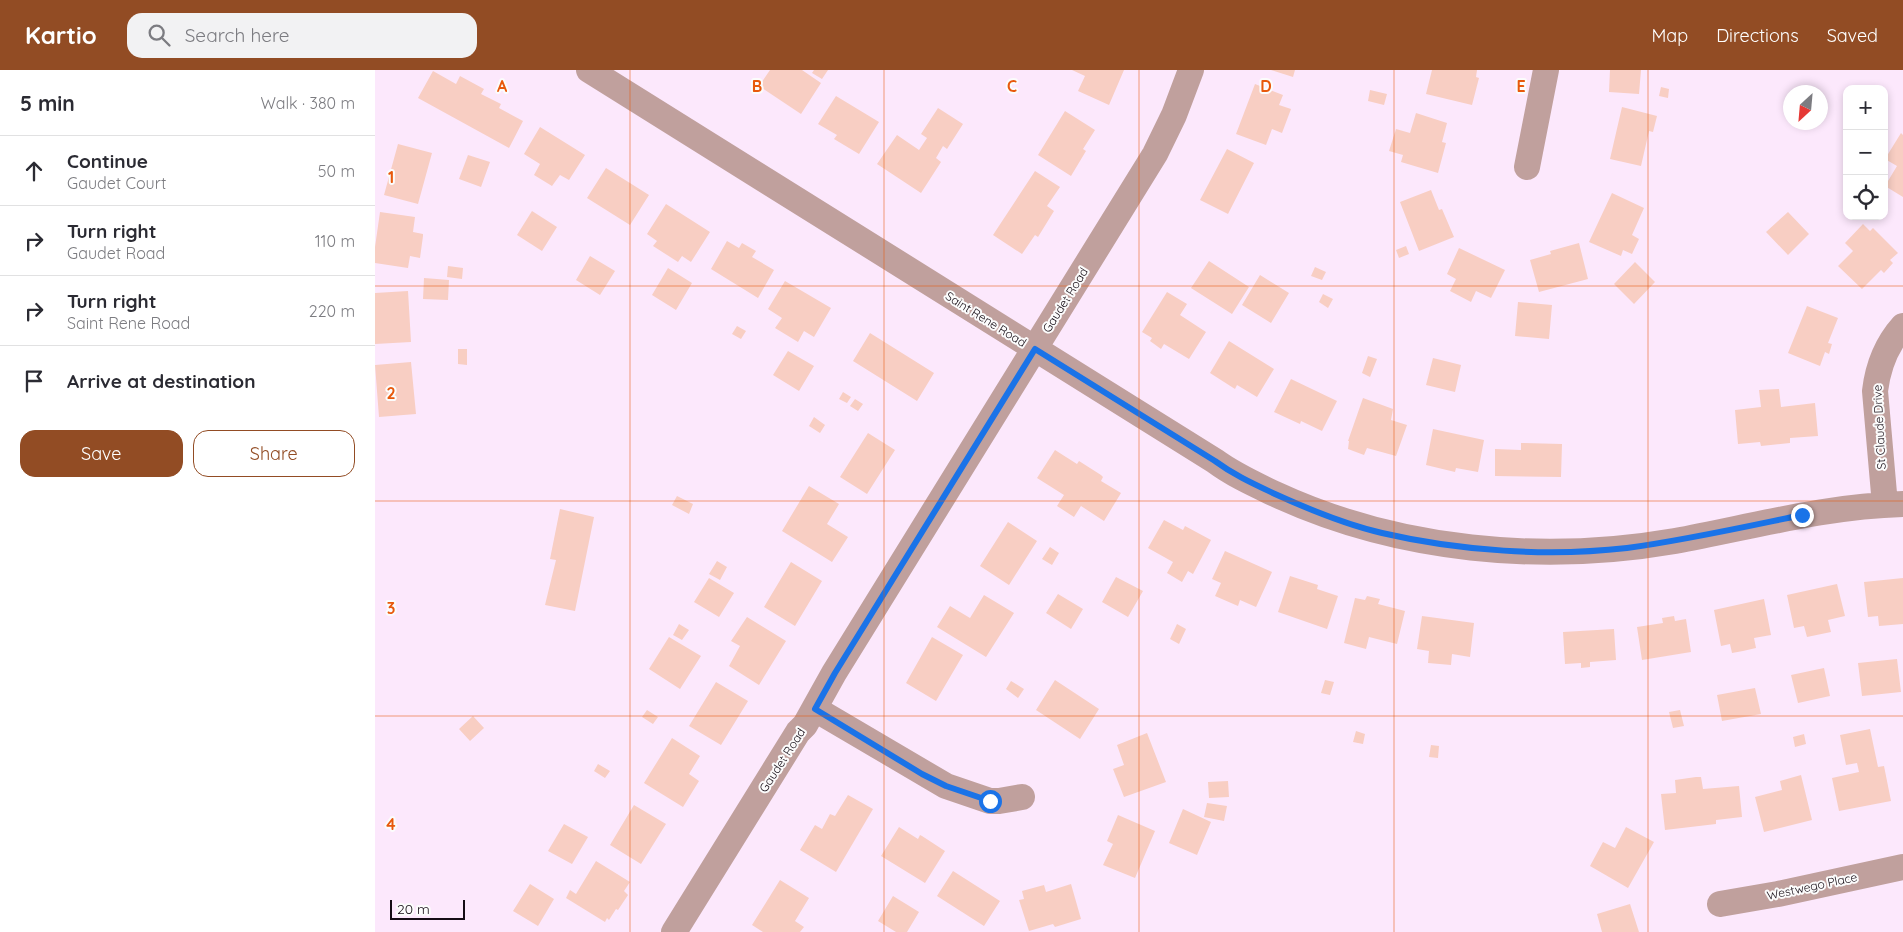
<!DOCTYPE html>
<meta charset="utf-8">
<style>
body{margin:0;font-family:Quicksand,sans-serif;background:#f2f2f3;color:#2b2b33}
.controls{position:absolute;right:15px;top:15px;display:grid;overflow:hidden;border-radius:10px;box-shadow:0 2px 8px #0003}
.controls button{width:45px;height:45px;display:grid;place-items:center;padding:0;border:0;border-bottom:1px solid #e1e1e2;background:#fff;color:#2b2b33;font:25px sans-serif}
.compass{position:absolute;left:1408px;top:15px;width:45px;height:45px;border-radius:50%;background:#fff;box-shadow:0 2px 8px #0003;rotate:206deg}
.scale{position:absolute;left:15px;bottom:12px;width:75px;box-sizing:border-box;padding-left:5px;border:2px solid #150c15;border-top:0;font-size:14px;line-height:18px;white-space:nowrap;color:#150c15;-webkit-text-stroke:4px #fcfcfc;paint-order:stroke}
.stop{position:absolute;width:15px;height:15px;margin:-11px;border:4px solid #1a73e8;border-radius:50%;background:#fff}
.stop.end{background:#1a73e8;border-color:#fff;box-shadow:0 1px 5px #0008}
.list{margin:0;padding:0;list-style:none}
h2{display:flex;justify-content:space-between;align-items:center;height:65px;margin:0;padding:0 20px;font-size:21px}
h2 small{font-size:16px;font-weight:400;color:#7c7c81}
.list li{display:grid;grid-template-columns:32px 1fr auto;gap:15px;align-items:center;box-sizing:border-box;height:70px;padding:0 20px;border-top:1px solid #e1e1e2}
.list b{display:block;font-size:19px;white-space:nowrap}
.list p{margin:0;font-size:16px;white-space:nowrap;color:#7c7c81}
.list em{font-size:16px;font-style:normal;color:#7c7c81}
.actions{display:flex;gap:10px;padding:15px 20px}
.actions a{flex:1;padding:11px 0;border:1px solid #924c24;border-radius:15px;text-align:center;font-size:18px;color:#924c24}
.actions .main{background:#924c24;color:#fff}
.icon{flex:none;width:28px;height:28px;fill:none;stroke:currentColor;stroke-width:2;stroke-linecap:round;stroke-linejoin:round}
.map{position:relative;flex:none;width:1528px;height:862px;overflow:hidden}
header{display:flex;align-items:center;gap:30px;box-sizing:border-box;height:70px;padding:0 25px;background:#924c24;color:#fff}
header strong{font-size:24px}
nav{display:flex;gap:28px;margin-inline-start:auto;font-size:18px}
.search{width:350px;height:45px;background:#f2f2f3;display:flex;align-items:center;gap:12px;box-sizing:border-box;padding:0 18px;border-radius:15px;color:#7c7c81;font-size:19px}
main{display:flex}
aside{flex:1;background:#fff}
.map>svg:first-child{display:block}
.building{fill:#f8cec3}
.lines{fill:none;stroke-linecap:round;stroke-linejoin:round}
.minor{stroke:#c0a09d;stroke-width:26}
.route{stroke:#1a73e8;stroke-width:6}
.grid{fill:none;stroke:#e8590c;stroke-width:1;stroke-opacity:0.55}
.labels{text-anchor:middle;dominant-baseline:central;stroke-width:4;stroke-linejoin:round;paint-order:stroke}
.street-label{font-size:12px;fill:#150c15;stroke:#fcfcfc}
.grid-label{font-size:16px;text-anchor:middle;font-weight:bold;fill:#e8590c;stroke:#fcfcfc;stroke-width:4;stroke-linejoin:round;paint-order:stroke}
</style>
<header>
<strong>Kartio</strong>
<div class="search"><svg class="icon" aria-label="search" viewBox="0 0 24 24"><circle cx="10" cy="10" r="6"/><path d="M15 15l6 6"/></svg>Search here</div>
<nav><a>Map</a><a>Directions</a><a>Saved</a></nav>
</header>
<main>
<aside>
<h2>5 min<small>Walk · 380 m</small></h2>
<ul class="list">
<li><svg class="icon" aria-label="ahead" viewBox="0 0 24 24"><path d="M12 20V5M6 11l6-6 6 6"/></svg><div><b>Continue</b><p>Gaudet Court</p></div><em>50 m</em></li>
<li><svg class="icon" aria-label="right" viewBox="0 0 24 24"><path d="M7 20v-9h11M14 6l5 5-5 5"/></svg><div><b>Turn right</b><p>Gaudet Road</p></div><em>110 m</em></li>
<li><svg class="icon" aria-label="right" viewBox="0 0 24 24"><path d="M7 20v-9h11M14 6l5 5-5 5"/></svg><div><b>Turn right</b><p>Saint Rene Road</p></div><em>220 m</em></li>
<li><svg class="icon" aria-label="arrive" viewBox="0 0 24 24"><path d="M6 21V4h12l-3 4 3 4H6"/></svg><div><b>Arrive at destination</b></div></li>
</ul>
<div class="actions"><a class="main">Save</a><a>Share</a></div>
</aside>
<div class="map">
<svg width="1528" height="862" viewBox="0 0 1528 862">
<rect width="100%" height="100%" fill="#fce8fc"/>
<path class="building" d="M395,0h32l19,13 -20,31 -42,-28z
M439,0h14l-6,9 -10,-6z
M697,0h52l-15,35 -31,-14 7,-15z
M896,0h24l-2,7z
M1057,0h45l-1,7 3,1 -7,27 -46,-11z
M1235,0h31l-2,24 -30,-2z
M58,1l23,13 4,-8 24,13 -3,5 20,10 -2,4 24,13 -14,27 -91,-50z
M880,14l28,11 -4,10 12,4 -9,24 -10,-4 -6,16 -30,-11z
M1286,17l8,2 -1,9 -9,-2z
M995,20l17,4 -3,11 -16,-4z
M461,26l43,26 -20,32 -25,-15 3,-4 -19,-11z
M1247,37l35,9 -4,16 -4,-1 -8,35 -31,-7z
M563,38l25,16 -16,25 -4,-3 -7,12 5,4 -20,31 -44,-29 20,-29 22,15 8,-12 -6,-4z
M690,41l30,19 -12,19 3,2 -15,25 -33,-21z
M1041,43l31,10 -5,19 4,1 -8,30 -37,-11 2,-7 -14,-4 7,-22 14,4z
M165,57l45,28 -16,25 -9,-5 -8,11 -18,-11 6,-11 -16,-10z
M1526,63l2,2v62l-18,-11 12,-20 -12,-7z
M23,74l34,9 -14,51 -34,-9z
M852,79l27,14 -26,51 -28,-14z
M93,85l22,7 -9,25 -22,-8z
M231,98l43,27 -19,30 -43,-27z
M660,101l25,16 -13,19 7,5 -16,26 -3,-2 -13,19 -29,-19z
M1056,120l8,20 3,-1 12,28 -35,14 -19,-49z
M1237,123l32,15 -12,27 7,4 -7,15 -9,-4 -2,6 -32,-14z
M291,134l44,28 -19,30 -9,-6 -4,6 -25,-16 4,-5 -10,-7z
M157,141l25,16 -15,24 -25,-16z
M5,142l35,5 -2,15 10,2v2l-3,22 -10,-2 -2,12 -33,-5v-16z
M1413,142l21,22 -21,21 -22,-23z
M1488,154l7,7 3,-3 25,25 -8,7 3,3 -9,10 -3,-3 -19,19 -24,-23 15,-15 -8,-8z
M352,171l12,7 3,-5 14,8 -4,6 22,13 -16,28 -47,-29z
M1204,173l9,36 -49,13 -9,-32 21,-6 -1,-3z
M1031,176l3,8 -10,4 -3,-8z
M1084,178l46,22 -14,28 -15,-7 -5,11 -21,-11 6,-12 -9,-5z
M215,186l25,15 -15,24 -24,-15z
M834,191l40,26 -17,27 -41,-26z
M1260,192l20,20 -21,22 -20,-20z
M73,196l15,2 -1,11 -15,-2z
M940,197l11,5 -4,8 -11,-4z
M293,198l24,15 -16,27 -24,-15z
M885,205l29,18 -18,30 -29,-18z
M49,208l25,2 -1,20 -25,-1z
M410,211l46,27 -17,29 -10,-6 -6,11 -23,-14 7,-10 -14,-9z
M33,221l3,51 -36,2v-51z
M792,222l20,12 -7,11 26,17 -17,27 -25,-15 -3,5 -11,-8 2,-3 -10,-6z
M948,224l10,5 -5,9 -9,-6z
M1143,232l34,3 -3,34 -34,-3z
M1432,236l31,12 -10,25 4,1 -3,10 -4,-2 -5,14 -32,-13z
M362,256l9,5 -5,8 -9,-5z
M495,263l64,40 -17,28 -64,-40z
M854,271l45,28 -17,28 -20,-12 -2,4 -25,-16z
M83,279h9v16l-9,-1z
M413,281l26,15 -15,25 -26,-16z
M993,286l9,3 -7,18 -8,-4z
M1058,288l28,7 -6,27 -29,-7z
M36,292l5,52 -37,3 -4,-52z
M916,309l46,22 -15,30 -21,-10 -1,3 -26,-12z
M1404,319l2,18 34,-4 3,33 -28,2v5l-29,3 -1,-4 -22,2 -3,-34 26,-3 -2,-17z
M468,322l8,5 -4,6 -8,-4z
M988,328l30,11 -2,11 16,5 -11,31 -29,-8 -3,7 -16,-6 1,-8h-1z
M480,329l8,5 -5,7 -8,-5z
M439,347l11,8 -5,8 -11,-7z
M1058,359l51,11 -6,32 -22,-4 -1,4 -29,-7z
M493,363l27,17 -28,44 -27,-17z
M1146,373l41,1 -1,33 -66,-1v-27l26,1z
M680,380l22,14 2,-3 22,14 2,2 -2,4 20,12 -17,28 -23,-15 -7,11 -17,-11 7,-11 -27,-17z
M434,416l30,18 -12,20 21,13 -16,25 -50,-31z
M302,426l16,8 -4,10 -17,-9z
M185,439l34,8 -19,94 -30,-6 11,-45 -6,-1z
M789,450l19,10 2,-4 26,14 -18,34 -5,-3 -6,11 -15,-9 6,-11 -25,-14z
M633,452l29,19 -28,44 -29,-19z
M675,477l9,6 -7,12 -10,-6z
M850,481l47,21 -16,35 -16,-7 -2,6 -23,-10 6,-13 -9,-4z
M342,491l10,6 -7,13 -11,-6z
M416,492l31,19 -27,45 -31,-19z
M915,506l28,9 -1,4 21,7 -11,33 -49,-17z
M741,507l27,14 -15,26 -26,-15z
M334,508l25,15 -15,24 -25,-15z
M1528,508v46l-24,2 -1,-10 -10,1 -4,-35z
M1462,514l8,32 -17,4 3,12 -24,5 -3,-11 -10,2 -7,-33z
M683,524l25,15 -12,20 -25,-16z
M609,525l30,18 -28,44 -49,-30 13,-21 20,12z
M992,526l13,3 -2,5 27,7 -8,33 -28,-7 -3,12 -22,-6 11,-45 10,2z
M1389,529l7,36 -17,3 2,10 -13,3 -11,2 -2,-9 -9,2 -7,-36z
M1047,546l52,7 -4,34 -18,-3 -1,11 -23,-2 1,-12 -12,-2z
M1299,546l1,5 11,-2 5,33 -49,8 -5,-33 26,-4 -1,-5z
M372,547l39,24 -27,44 -30,-19 11,-20 -9,-5z
M304,554l10,6 -7,10 -9,-5z
M802,554l9,5 -7,15 -9,-5z
M1239,559l2,31 -26,2v5l-9,1v-5l-16,1 -2,-32z
M294,567l32,19 -21,33 -31,-20z
M557,567l31,18 -27,46 -30,-18z
M1522,589l4,33 -39,4 -4,-33z
M1449,598l6,28 -32,7 -7,-28z
M680,610l44,29 -19,30 -44,-29z
M950,610l9,2 -4,13 -9,-2z
M636,611l13,8 -6,9 -12,-9z
M341,612l32,19 -27,44 -32,-19z
M1380,618l6,26 -39,7 -5,-26z
M272,640l11,7 -5,7 -11,-7z
M1305,640l4,16 -11,2 -4,-16z
M98,646l11,12 -14,13 -11,-12z
M1495,659l8,38 6,-1 7,35 -52,10 -7,-33 27,-6 -2,-9 -11,2 -6,-30z
M981,661l9,3 -2,10 -10,-2z
M772,663l19,49 -42,15 -11,-28 11,-4 -7,-20z
M1429,664l2,10 -11,3 -2,-10z
M297,668l28,18 -11,18 10,7 -16,26 -39,-24z
M1056,675l8,1 -1,12 -9,-1z
M223,694l12,7 -5,7 -11,-7z
M1426,705l11,45 -48,12 -9,-35 27,-7 -2,-9z
M1321,707h5l2,12 36,-3 3,31 -26,3v4l-51,6 -4,-36 15,-1 -1,-13z
M853,711l1,16 -20,1 -1,-16z
M473,725l25,14 -37,63 -36,-22 15,-25 7,4 8,-15 5,2z
M832,733l20,3 -3,15 -20,-4z
M259,735l32,19 -25,40 -31,-19z
M808,739l28,13 -14,33 -28,-12z
M743,745l37,16 -20,47 -32,-13 10,-21 -6,-3z
M189,754l24,13 -16,27 -24,-13z
M524,757l19,12 2,-4 2,1 23,15 -20,32 -44,-27z
M1251,757l28,15 -26,46 -38,-22 13,-24 12,6z
M221,791l34,21 -6,9 4,4 -10,15 -2,-1 -7,11 -2,-2 -2,4 -39,-24 4,-8 6,4z
M578,801l47,30 -16,25 -47,-30z
M405,810l29,18 -14,23 9,6 -4,5h-37l-11,-7z
M155,814l24,15 -16,27 -25,-15z
M696,814l10,35 -26,8 -2,-3 -24,7 -10,-31 5,-1 -2,-8 22,-6 2,7z
M518,826l26,16 -12,20h-11l-18,-11z
M1255,834l9,28h-37l-5,-18z"/>
<g class="lines">
<path class="minor" d="M214,0l626,391c19,14 39,23 60,33 123,57 267,70 400,47 76,-14 151,-35 228,-37
M1152,97l19,-97
M1510,435l-10,-114c3,-25 11,-46 28,-65
M440,639l131,77 44,15h9l23,-4
M1345,834l58,-10 125,-27
M299,862l124,-200 7,-7 29,-52 321,-519 19,-39 17,-45"/>
</g>
<g class="lines">
<path class="route" d="M615,731l-44,-15 -24,-12 -107,-65 20,-36 200,-324 180,112c19,14 39,23 60,33 33,15 72,31 107,39 77,18 166,24 245,15 59,-8 117,-21 175,-33"/>
</g>
<path class="grid" d="M255,0v862M509,0v862M764,0v862M1019,0v862M1273,0v862M0,216h1528M0,431h1528M0,646h1528"/>
<g class="labels">
<g class="street-label">
<text transform="translate(690 230) rotate(-58)">Gaudet Road</text>
<text transform="translate(611 249) rotate(32)">Saint Rene Road</text>
<text transform="translate(1504 357) rotate(-93)">St Claude Drive</text>
<text transform="translate(407 690) rotate(-57)">Gaudet Road</text>
<text transform="translate(1437 816) rotate(-12)">Westwego Place</text>
</g>
</g>
<g class="grid-label">
<text x="127" y="22">A</text>
<text x="382" y="22">B</text>
<text x="637" y="22">C</text>
<text x="891" y="22">D</text>
<text x="1146" y="22">E</text>
<text x="16" y="113">1</text>
<text x="16" y="329">2</text>
<text x="16" y="544">3</text>
<text x="16" y="760">4</text>
</g>
</svg>
<div class="controls">
<button>+</button>
<button>−</button>
<button><svg class="icon" aria-label="locate" viewBox="0 0 24 24"><circle cx="12" cy="12" r="6"/><path d="M12 2v4M12 18v4M2 12h4M18 12h4"/></svg></button>
</div>
<svg class="compass" viewBox="-18 -18 36 36"><path d="M0-13l5 13h-10z" fill="#e53935"/><path d="M0 13l5-13h-10z" fill="#7c7c81"/></svg>
<div class="scale">20 m</div>
<div class="stop" style="left:615px;top:731px"></div>
<div class="stop end" style="left:1427px;top:445px"></div>
</div>
</main>
